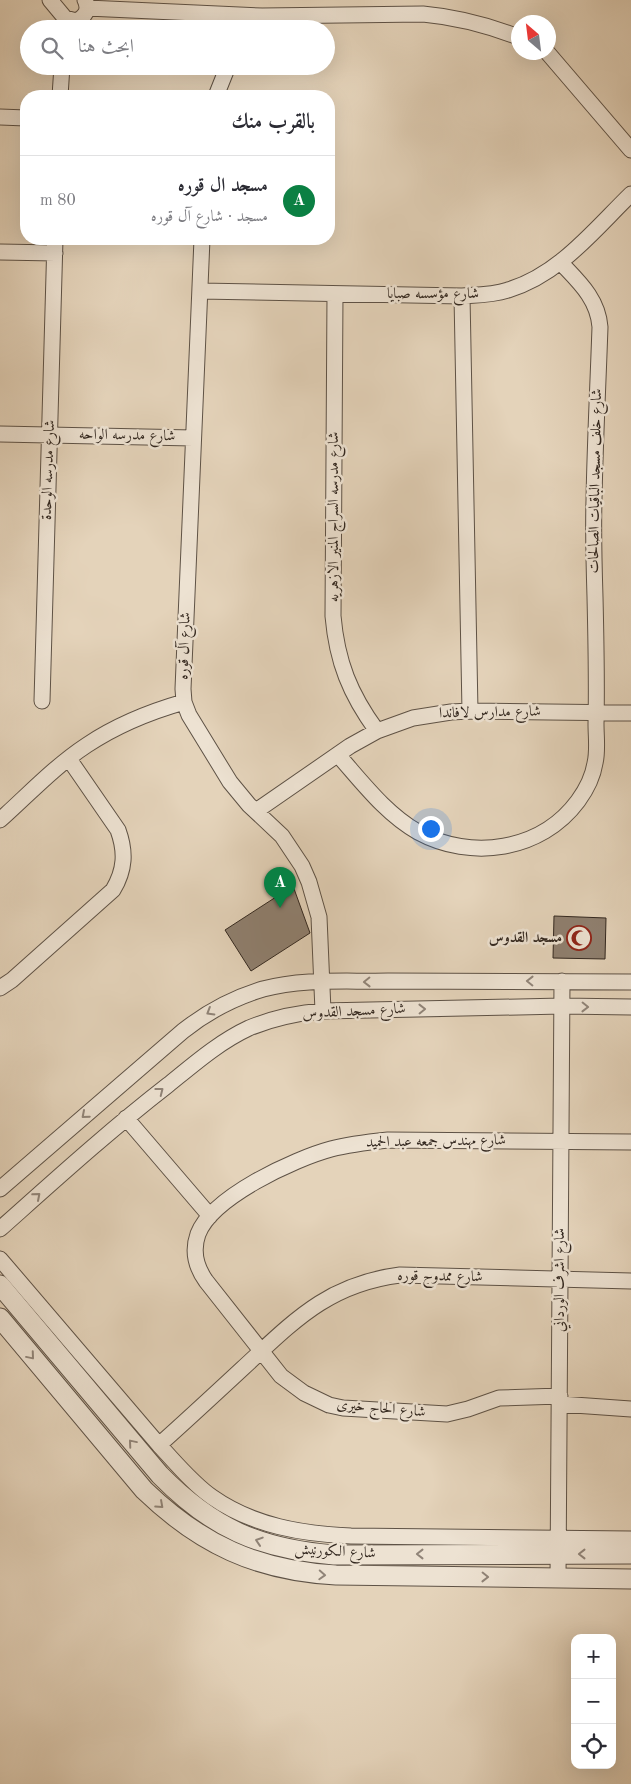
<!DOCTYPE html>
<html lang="ar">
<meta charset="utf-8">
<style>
body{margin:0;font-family:"Old Standard TT",Amiri,serif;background:#f7f7f7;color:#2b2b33;direction:rtl}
.controls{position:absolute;right:15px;bottom:15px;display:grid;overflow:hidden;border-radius:10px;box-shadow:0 5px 20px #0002}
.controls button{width:45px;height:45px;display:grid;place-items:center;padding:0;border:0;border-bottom:1px solid #e1e1e2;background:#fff;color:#2b2b33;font:25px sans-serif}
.compass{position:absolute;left:511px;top:15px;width:45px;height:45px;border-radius:50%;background:#fff;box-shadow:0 5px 20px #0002;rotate:332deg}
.you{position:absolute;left:430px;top:828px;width:18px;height:18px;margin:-12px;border:4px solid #fff;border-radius:50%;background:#1a73e8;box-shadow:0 0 0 8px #1a73e833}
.badge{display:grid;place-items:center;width:32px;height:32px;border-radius:50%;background:#0b8043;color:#fff;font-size:16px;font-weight:700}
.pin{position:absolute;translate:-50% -41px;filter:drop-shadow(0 1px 2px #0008)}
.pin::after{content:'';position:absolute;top:26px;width:18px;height:15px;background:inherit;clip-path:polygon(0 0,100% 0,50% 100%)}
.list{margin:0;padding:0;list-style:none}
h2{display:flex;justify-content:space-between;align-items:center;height:65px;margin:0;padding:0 20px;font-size:21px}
h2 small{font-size:16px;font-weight:400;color:#7c7c81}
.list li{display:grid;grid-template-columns:32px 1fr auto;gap:15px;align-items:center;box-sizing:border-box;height:90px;padding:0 20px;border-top:1px solid #e1e1e2}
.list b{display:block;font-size:19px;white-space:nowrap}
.list p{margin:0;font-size:16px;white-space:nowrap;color:#7c7c81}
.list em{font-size:16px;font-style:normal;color:#7c7c81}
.icon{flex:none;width:28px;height:28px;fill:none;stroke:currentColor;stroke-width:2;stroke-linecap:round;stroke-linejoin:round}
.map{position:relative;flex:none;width:631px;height:1784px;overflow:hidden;direction:ltr}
.search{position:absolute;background:#fff;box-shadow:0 5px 20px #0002;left:20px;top:20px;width:315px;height:55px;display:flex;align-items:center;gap:12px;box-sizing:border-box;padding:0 18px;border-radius:28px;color:#7c7c81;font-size:19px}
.panel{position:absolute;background:#fff;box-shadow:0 5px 20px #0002;left:20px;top:90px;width:315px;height:155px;border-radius:20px;direction:rtl}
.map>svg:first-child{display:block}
.building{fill:#8f8070;stroke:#32271f}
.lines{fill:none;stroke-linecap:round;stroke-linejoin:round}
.minor-casing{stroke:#5e5246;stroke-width:17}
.tertiary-casing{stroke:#5e5246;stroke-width:21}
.minor{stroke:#ede2d2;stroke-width:15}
.tertiary{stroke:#ede2d2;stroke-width:19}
.oneway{stroke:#908478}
.labels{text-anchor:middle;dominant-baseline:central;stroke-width:5;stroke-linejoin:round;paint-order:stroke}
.street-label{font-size:15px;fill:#32271f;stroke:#ede2d2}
.poi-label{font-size:15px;font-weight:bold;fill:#32271f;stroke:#ede2d2;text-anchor:end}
</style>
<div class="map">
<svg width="631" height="1784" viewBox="0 0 631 1784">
<rect width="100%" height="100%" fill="#e4d3ba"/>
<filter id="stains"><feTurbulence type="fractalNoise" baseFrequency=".004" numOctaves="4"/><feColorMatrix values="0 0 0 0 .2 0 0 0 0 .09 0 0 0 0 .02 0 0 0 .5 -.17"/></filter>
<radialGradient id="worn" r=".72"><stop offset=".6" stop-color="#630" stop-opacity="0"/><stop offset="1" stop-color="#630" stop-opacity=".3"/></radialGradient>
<path class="building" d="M293,886l17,47 -59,38 -26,-41z
M554,916l52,2 -1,41 -52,-1z"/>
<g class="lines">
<defs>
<path id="minor" d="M50,0l15,18 11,3c9,-4 14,-11 9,-21
M87,8l175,8 161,-2c33,3 64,11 95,23
M547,52l84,98
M60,96l2,-30
M216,96l12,-30
M0,117l26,1
M202,239l-19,450 1,13 5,13 41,67 19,23 33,31 20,30 7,16 10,35 4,94
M0,252l55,1
M200,291l262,5c15,-1 31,-1 46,-6 51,-15 86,-60 123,-96
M335,294l-2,322c4,46 17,78 44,115
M462,296l8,415
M0,434l193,4
M42,701l13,-462
M338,755c24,27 48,59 80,77 53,29 123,19 160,-31 8,-11 15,-25 17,-38 3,-12 1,-26 1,-39 1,-42 0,-85 -1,-127 -1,-32 -2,-64 -1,-97 1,-57 4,-115 6,-173 -2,-28 -21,-45 -39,-64
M256,811l94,-65 27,-15 36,-13 38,-6 19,-1 161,2
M0,820c28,-25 55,-54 87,-75 30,-20 62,-33 97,-43
M0,988l12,-8 101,-90c12,-20 13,-38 5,-60l-49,-71
M126,1118l84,98
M0,1189l183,-158c24,-19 50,-33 80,-42 40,-11 84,-7 125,-8 81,0 162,0 243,1
M0,1229c55,-49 110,-99 168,-144 26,-21 51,-43 81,-57 24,-10 48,-15 74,-17l239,-5 69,1
M0,1259l159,186c17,18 33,38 53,52 41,29 91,37 139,39l280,3
M560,1396l-61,2 -31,11 -21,5 -104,-6 -14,-3 -25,-12 -23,-17 -75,-95c-10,-14 -14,-30 -8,-47 14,-37 96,-75 133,-85 19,-5 38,-7 57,-9l243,2
M560,1404l71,5
M159,1445c28,-25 56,-51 84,-77 51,-47 85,-84 157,-93l231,6
M558,1578l4,-597"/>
<path id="tertiary" d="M0,1285l160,190c52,53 99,74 174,80l297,-1
M0,1318l144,172c56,54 113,81 192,85l295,4"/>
</defs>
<use href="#minor" class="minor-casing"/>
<use href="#tertiary" class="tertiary-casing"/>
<use href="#minor" class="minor"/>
<use href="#tertiary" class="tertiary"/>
</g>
<defs><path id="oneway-chevron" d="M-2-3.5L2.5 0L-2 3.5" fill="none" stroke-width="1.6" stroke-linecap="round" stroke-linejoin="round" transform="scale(1.25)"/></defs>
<g class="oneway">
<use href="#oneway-chevron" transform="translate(530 981) rotate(-179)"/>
<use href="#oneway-chevron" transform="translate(367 982) rotate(179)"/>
<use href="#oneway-chevron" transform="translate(585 1007) rotate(1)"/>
<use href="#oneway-chevron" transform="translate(422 1009) rotate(-1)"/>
<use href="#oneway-chevron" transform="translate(210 1012) rotate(149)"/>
<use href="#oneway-chevron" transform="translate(160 1091) rotate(-38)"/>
<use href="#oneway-chevron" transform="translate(85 1115) rotate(139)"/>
<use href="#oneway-chevron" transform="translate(37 1196) rotate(-41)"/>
<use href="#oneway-chevron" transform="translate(31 1356) rotate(50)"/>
<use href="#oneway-chevron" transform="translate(132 1443) rotate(-130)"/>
<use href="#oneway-chevron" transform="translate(160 1505) rotate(42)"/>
<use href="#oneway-chevron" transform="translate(259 1541) rotate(-162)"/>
<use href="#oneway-chevron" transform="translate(420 1554) rotate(180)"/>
<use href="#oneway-chevron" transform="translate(582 1554) rotate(-180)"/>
<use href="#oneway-chevron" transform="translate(322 1575) rotate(3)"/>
<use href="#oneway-chevron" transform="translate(485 1577) rotate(1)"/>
</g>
<defs>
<symbol id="mosque-ring" viewBox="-11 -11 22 22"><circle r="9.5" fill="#ede2d2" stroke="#8f2418" stroke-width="1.5"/><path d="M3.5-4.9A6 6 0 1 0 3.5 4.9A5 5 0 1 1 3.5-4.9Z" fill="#8f2418"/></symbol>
</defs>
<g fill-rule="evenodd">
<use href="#mosque-ring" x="565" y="924" width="28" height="28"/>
</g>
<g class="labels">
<g class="street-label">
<text x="433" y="294">شارع مؤسسه صبايا</text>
<text transform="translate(127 436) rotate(1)">شارع مدرسه الواحه</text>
<text transform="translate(49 470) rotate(-88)">شارع مدرسه الوحدة</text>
<text transform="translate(596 481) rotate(-89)">شارع خلف مسجد الباقيات الصالحات</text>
<text transform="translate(334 517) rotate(-90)">شارع مدرسه السراج المنير الازهريه</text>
<text transform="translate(185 646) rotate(-88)">شارع آل قوره</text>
<text transform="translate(490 713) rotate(-1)">شارع مدارس لافاندا</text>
<text transform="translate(354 1012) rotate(-3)">شارع مسجد القدوس</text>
<text transform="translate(436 1142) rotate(-1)">شارع مهندس جمعه عبد الحميد</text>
<text transform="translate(440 1277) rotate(1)">شارع ممدوح قوره</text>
<text transform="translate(560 1280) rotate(-90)">شارع اشرف الورداني</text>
<text transform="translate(381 1409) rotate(5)">شارع الحاج خيرى</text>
<text transform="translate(335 1552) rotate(3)">شارع الكورنيش</text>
</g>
<g class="poi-label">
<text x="562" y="938">مسجد القدوس</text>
</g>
</g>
<rect width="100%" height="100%" filter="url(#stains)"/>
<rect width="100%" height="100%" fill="url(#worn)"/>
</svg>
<div class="controls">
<button>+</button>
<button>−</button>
<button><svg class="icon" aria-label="locate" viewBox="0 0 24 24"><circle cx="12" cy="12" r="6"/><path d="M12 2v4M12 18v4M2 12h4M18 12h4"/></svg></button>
</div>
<svg class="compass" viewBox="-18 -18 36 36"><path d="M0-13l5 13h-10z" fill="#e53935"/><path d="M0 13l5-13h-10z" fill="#7c7c81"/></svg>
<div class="you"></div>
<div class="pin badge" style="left:280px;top:908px">A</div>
<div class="search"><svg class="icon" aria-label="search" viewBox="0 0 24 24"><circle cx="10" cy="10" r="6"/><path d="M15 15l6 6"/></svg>ابحث هنا</div>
<section class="panel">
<h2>بالقرب منك<small></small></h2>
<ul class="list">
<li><span class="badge">A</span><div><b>مسجد ال قوره</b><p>مسجد · شارع آل قوره</p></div><em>80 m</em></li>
</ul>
</section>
</div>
